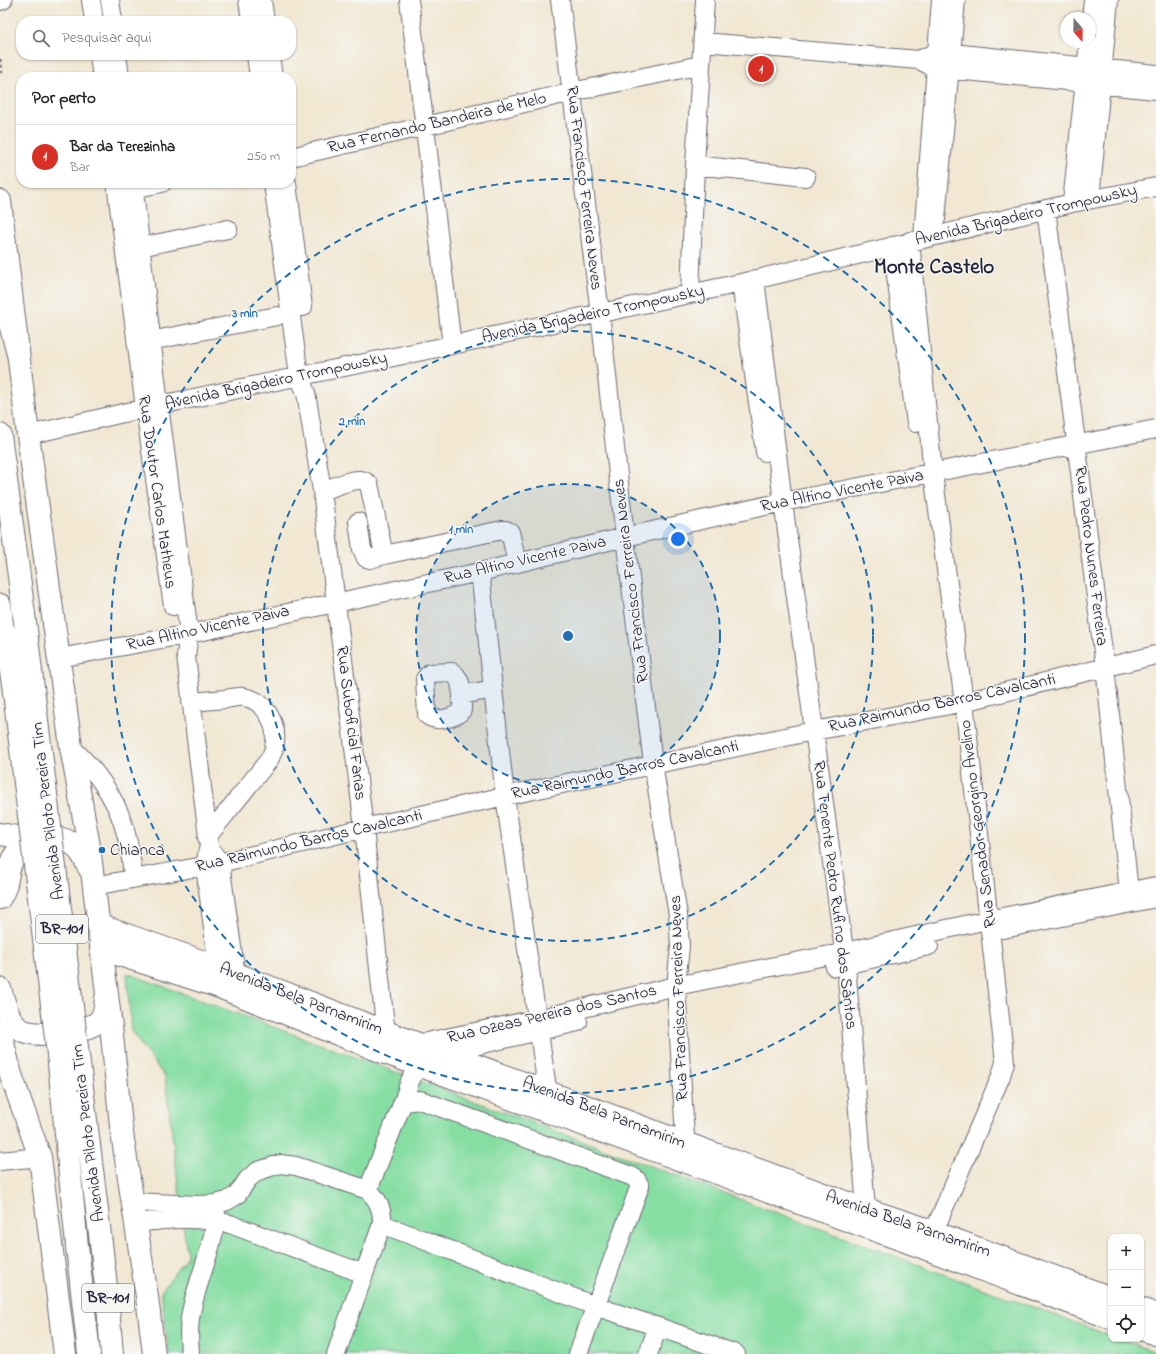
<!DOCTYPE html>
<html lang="pt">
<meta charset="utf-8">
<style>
body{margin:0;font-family:"Indie Flower",sans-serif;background:#f6f6f6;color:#222}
.controls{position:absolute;right:12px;bottom:12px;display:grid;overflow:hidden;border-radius:8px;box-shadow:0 1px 3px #0004}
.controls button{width:36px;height:36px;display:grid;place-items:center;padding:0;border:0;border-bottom:1px solid #e0e0e0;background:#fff;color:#222;font:20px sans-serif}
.compass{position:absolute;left:1060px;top:12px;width:36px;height:36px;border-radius:50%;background:#fff;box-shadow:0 1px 3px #0004;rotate:160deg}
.you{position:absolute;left:678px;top:539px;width:14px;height:14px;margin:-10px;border:3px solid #fff;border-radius:50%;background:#1a73e8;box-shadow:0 0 0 6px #1a73e833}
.badge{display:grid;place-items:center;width:26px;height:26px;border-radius:50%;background:#d93025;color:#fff;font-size:13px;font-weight:700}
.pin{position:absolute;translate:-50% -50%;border:2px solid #fff;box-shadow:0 1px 4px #0006}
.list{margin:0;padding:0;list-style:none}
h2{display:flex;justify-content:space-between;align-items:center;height:52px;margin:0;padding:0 16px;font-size:17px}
h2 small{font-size:13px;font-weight:400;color:#767676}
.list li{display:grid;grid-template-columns:26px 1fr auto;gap:12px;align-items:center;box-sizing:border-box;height:64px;padding:0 16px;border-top:1px solid #e0e0e0}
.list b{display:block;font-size:15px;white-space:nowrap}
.list p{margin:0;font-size:13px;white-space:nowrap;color:#767676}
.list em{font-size:13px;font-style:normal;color:#767676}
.icon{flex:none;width:22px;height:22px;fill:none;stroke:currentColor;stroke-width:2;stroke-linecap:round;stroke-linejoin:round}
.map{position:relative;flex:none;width:1156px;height:1354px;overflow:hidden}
.search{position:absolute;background:#fff;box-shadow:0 1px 3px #0004;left:16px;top:16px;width:280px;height:44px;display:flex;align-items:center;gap:10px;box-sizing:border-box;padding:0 14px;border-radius:16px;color:#767676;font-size:15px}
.panel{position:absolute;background:#fff;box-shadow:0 1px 3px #0004;left:16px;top:72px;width:280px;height:116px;border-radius:16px}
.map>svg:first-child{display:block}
.green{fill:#86dea3;stroke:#54806f}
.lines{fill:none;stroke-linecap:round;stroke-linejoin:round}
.minor-casing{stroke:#6a6770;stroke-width:20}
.major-casing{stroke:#6a6770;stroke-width:24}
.highway-casing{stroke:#6a6770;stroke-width:24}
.path{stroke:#6a6770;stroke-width:2.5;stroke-dasharray:3 3;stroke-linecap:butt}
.minor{stroke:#fff;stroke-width:18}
.major{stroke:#fff;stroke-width:22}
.highway{stroke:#fff;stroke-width:22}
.highway-bridge-casing{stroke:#6a6770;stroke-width:24;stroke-linecap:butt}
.highway-bridge{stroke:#fff;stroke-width:22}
.ring{fill:none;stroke:#1f6fb2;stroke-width:2;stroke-dasharray:7 5}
.poi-dot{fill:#1f6fb2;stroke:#f6f6f2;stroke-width:1.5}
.labels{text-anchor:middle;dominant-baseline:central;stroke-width:3;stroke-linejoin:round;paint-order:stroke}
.shield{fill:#f6f6f2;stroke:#626272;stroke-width:1}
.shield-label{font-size:16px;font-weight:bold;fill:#22223b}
.street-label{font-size:17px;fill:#22223b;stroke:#f6f6f2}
.poi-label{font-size:17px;fill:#22223b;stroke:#f6f6f2;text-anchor:start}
.district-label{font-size:21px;font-weight:bold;fill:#22223b;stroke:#f6f6f2}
.centre{fill:#1f6fb2;stroke:#f6f6f2;stroke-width:2}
.ring-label{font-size:12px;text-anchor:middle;font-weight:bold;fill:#1f6fb2;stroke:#f6f6f2;stroke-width:3;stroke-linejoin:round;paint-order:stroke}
</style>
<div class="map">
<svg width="1156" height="1354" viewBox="0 0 1156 1354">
<rect width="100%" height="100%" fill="#f6f6f2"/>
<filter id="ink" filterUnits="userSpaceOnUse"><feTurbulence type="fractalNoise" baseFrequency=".025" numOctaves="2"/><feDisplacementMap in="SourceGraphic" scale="8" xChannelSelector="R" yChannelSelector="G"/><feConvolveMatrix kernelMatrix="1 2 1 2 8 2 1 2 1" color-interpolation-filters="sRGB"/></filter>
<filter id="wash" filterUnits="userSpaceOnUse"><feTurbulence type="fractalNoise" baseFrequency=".012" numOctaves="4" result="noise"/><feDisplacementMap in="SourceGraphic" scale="16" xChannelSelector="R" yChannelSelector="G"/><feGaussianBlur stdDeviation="0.9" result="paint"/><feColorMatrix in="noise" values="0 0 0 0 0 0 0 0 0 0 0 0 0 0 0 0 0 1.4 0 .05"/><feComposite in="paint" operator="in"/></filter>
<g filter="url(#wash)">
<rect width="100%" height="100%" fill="#f1e7d2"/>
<path class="green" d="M127,973l984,363v3h9l36,13v2h-987l-8,-62 26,-36 -22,-179 -34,-46z"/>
</g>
<g filter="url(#ink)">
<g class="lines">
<defs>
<path id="minor" d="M91,0l3,21
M110,0l3,21
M248,0l3,21
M262,0l3,21
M409,0l43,345
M560,0l40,313 25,224 28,227 25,151 2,31 -4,40 10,169
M0,1l3,-1
M1090,28l3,-28
M703,42l216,18 16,8 221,22
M99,55l3,22
M117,55l3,22
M256,55l3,22
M270,55l3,22
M919,60l18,-8 15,1 204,21
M291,157l281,-65 129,-27
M695,165l111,12
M116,183l29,225 28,198
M133,183l26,222 30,229 -3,22 23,189 -4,21 13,101 -1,13
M273,183l26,193 7,17 16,98 42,337 23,216
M287,183l16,124
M122,191l40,-8
M1090,199l19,-199
M1072,203l17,-161
M1046,209l59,458 25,234
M936,219l20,-219
M923,238l18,-238
M910,241l23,232 31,229 41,360 -4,14 -73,169
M892,246l24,177
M130,249l98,-20
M755,279l28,223 63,463 20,243 -7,12
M741,283l24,169
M690,293l5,-128 10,-165
M140,343l137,-27
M28,435l117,-27 307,-63 289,-62 331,-80 84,-16
M322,491c10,-3 28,-12 38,-11 4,0 6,2 9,4l15,71 -14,4 -4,-1 -4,-9 -4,-27
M384,555l118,-25h4l4,2 7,31
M480,572l25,224 44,306
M59,658l130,-24 291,-62 145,-35 158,-35 373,-73
M462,695v15c-6,8 -27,13 -35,5l-2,-36 5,-6 22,-1c8,5 9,14 10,23l31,-6
M191,702c12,-1 23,-2 35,-3 6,-1 13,-3 18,-2 23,4 35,30 30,51 -1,4 -3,8 -5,12l-62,77
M71,747c41,39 58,74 62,131
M213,853l7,10 16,112 -1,11
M94,886l126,-23 144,-35 141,-32 299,-63 151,-29 201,-49
M1003,929l153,-31
M835,967l94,-21
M417,1044l120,-25 139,-33 169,-34 133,-30 178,-36
M444,1053l134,-31
M403,1102l7,-21 8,-16
M0,1161l40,-4
M368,1190l35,-88 17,-2 211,76 5,3 4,7 -2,5 -60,163
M132,1202l67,3 17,-1 11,-3 10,-6 11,-16 10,-8 22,-7 16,2 72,24c10,9 15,20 14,34l213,82 63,21 -10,27
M136,1223c33,-4 62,-7 94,1l134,50 -28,80
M364,1274l18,-50
M658,1327l78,27
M190,1354c-1,-16 -2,-31 2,-46 7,-33 24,-65 24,-99"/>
<path id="major" d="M0,201l28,234 43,312 18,99 23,189 9,91 26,171 7,57
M0,834l36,6
M0,898c2,-4 5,-9 6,-14 2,-10 3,-21 9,-29 12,-16 43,-23 59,-10 7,6 11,14 15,23
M98,925l120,42 168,65 299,111 168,62 70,23 188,70
M101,949l116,37 171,68 528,191 195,73
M0,989c4,12 7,29 17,38 13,13 70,6 82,-6 6,-6 6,-15 7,-23
M0,1031l11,44 29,82 25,197
M1141,1309l15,6
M1141,1329l15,5"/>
<path id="highway" d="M0,287l18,67
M0,435l24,179
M0,605l4,26
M101,1243l6,52 5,59
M77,1246l12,108"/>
</defs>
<use href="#minor" class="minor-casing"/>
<use href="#major" class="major-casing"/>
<use href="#highway" class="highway-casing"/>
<path class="path" d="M0,59l2,13h-2"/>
<use href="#minor" class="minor"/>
<use href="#major" class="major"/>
<use href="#highway" class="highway"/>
<defs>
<path id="highway-bridge" d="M24,614l77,629
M4,631l9,53 46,379 18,183"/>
</defs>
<use href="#highway-bridge" class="highway-bridge-casing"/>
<use href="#highway-bridge" class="highway-bridge"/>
</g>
</g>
<circle cx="568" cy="636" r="152" fill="#1f6fb2" fill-opacity=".12"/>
<g class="ring">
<circle cx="568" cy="636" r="152"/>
<circle cx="568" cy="636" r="305"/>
<circle cx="568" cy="636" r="457"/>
</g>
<circle class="poi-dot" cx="102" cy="850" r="4"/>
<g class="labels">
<g class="shield">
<rect x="36" y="915" width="52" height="28" rx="3"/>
<rect x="82" y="1284" width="52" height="28" rx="3"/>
</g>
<g class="shield-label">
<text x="62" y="929">BR-101</text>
<text x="108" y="1298">BR-101</text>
</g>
<g class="street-label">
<text transform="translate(437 123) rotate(-13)">Rua Fernando Bandeira de Melo</text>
<text transform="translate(584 188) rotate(83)">Rua Francisco Ferreira Neves</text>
<text transform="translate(1026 215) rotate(-13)">Avenida Brigadeiro Trompowsky</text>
<text transform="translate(593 314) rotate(-12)">Avenida Brigadeiro Trompowsky</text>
<text transform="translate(276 381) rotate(-12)">Avenida Brigadeiro Trompowsky</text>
<text transform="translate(842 491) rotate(-11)">Rua Altino Vicente Paiva</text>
<text transform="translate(157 492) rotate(82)">Rua Doutor Carlos Matheus</text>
<text transform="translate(1091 556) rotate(83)">Rua Pedro Nunes Ferreira</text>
<text transform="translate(525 560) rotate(-13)">Rua Altino Vicente Paiva</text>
<text transform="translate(631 581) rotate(-97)">Rua Francisco Ferreira Neves</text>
<text transform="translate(208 628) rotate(-12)">Rua Altino Vicente Paiva</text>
<text transform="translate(942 703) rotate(-12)">Rua Raimundo Barros Cavalcanti</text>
<text transform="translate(351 723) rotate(83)">Rua Suboficial Farias</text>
<text transform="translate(625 770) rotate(-12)">Rua Raimundo Barros Cavalcanti</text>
<text transform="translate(48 811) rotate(-97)">Avenida Piloto Pereira Tim</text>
<text transform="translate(978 824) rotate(-97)">Rua Senador Georgino Avelino</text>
<text transform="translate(309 841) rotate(-13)">Rua Raimundo Barros Cavalcanti</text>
<text transform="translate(835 895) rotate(83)">Rua Tenente Pedro Rufino dos Santos</text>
<text transform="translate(679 998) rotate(-92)">Rua Francisco Ferreira Neves</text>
<text transform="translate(301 999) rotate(21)">Avenida Bela Parnamirim</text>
<text transform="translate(552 1014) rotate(-13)">Rua Ozeas Pereira dos Santos</text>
<text transform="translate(604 1113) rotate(21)">Avenida Bela Parnamirim</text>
<text transform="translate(88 1133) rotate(-97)">Avenida Piloto Pereira Tim</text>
<text transform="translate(908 1224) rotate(19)">Avenida Bela Parnamirim</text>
</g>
<g class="poi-label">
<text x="110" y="850">Chianca</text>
</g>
<g class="district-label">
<text x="934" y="268">Monte Castelo</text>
</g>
</g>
<circle cx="568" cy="636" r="6" class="centre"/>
<g class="ring-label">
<text x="245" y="317">3 min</text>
<text x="352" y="425">2 min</text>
<text x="461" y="533">1 min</text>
</g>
</svg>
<div class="controls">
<button>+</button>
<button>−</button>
<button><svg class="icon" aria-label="locate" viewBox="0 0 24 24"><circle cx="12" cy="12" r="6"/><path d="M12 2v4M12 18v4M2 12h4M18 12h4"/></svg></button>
</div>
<svg class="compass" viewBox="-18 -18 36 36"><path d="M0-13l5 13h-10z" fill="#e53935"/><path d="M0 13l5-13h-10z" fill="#767676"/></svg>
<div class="you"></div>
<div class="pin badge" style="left:761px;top:69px">1</div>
<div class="search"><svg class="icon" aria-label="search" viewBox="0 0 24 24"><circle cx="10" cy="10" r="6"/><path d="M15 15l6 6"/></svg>Pesquisar aqui</div>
<section class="panel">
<h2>Por perto<small></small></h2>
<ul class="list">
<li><span class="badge">1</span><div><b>Bar da Terezinha</b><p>Bar</p></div><em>250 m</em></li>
</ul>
</section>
</div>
